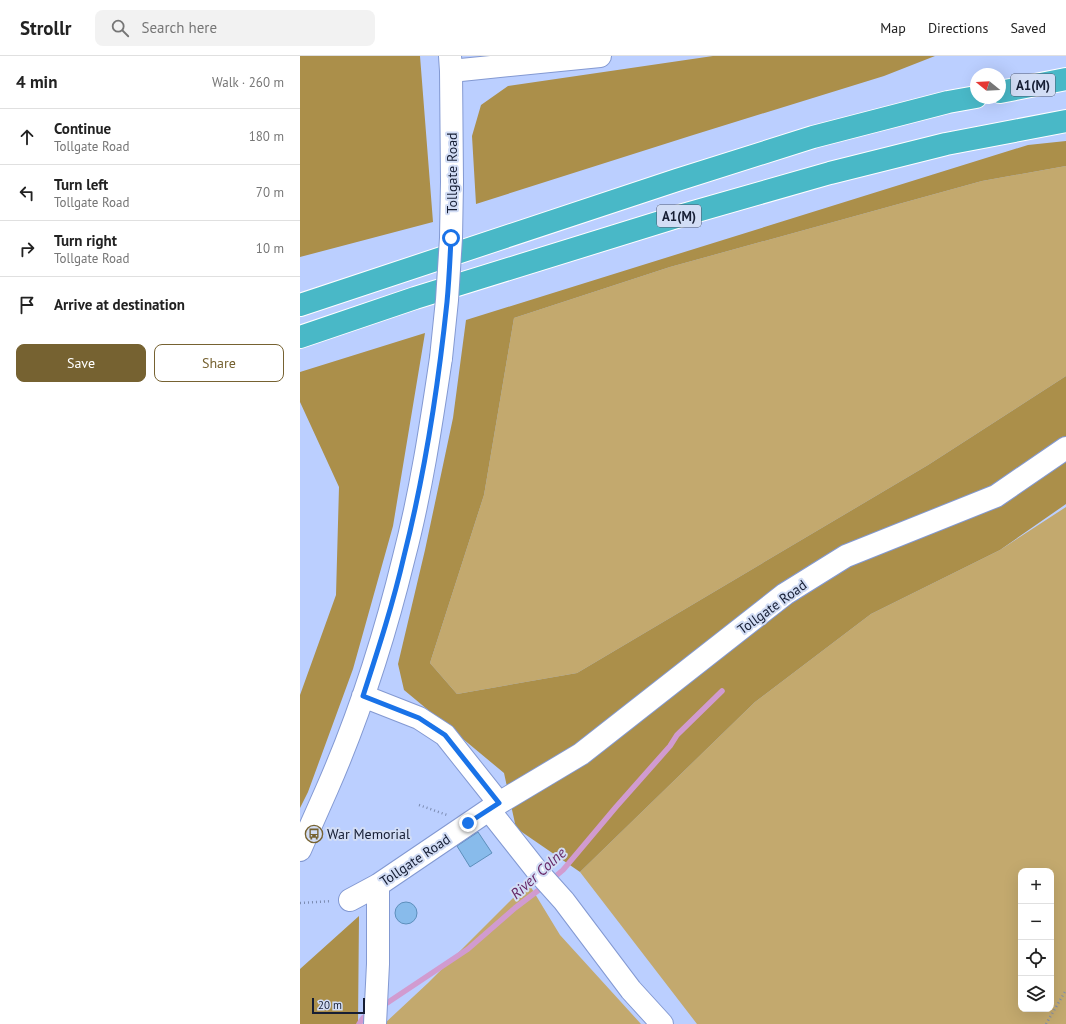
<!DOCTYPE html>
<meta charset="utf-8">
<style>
body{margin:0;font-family:"PT Sans",sans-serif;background:#f2f2f2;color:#222}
.controls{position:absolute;right:12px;bottom:12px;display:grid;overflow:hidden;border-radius:8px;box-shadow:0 4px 16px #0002}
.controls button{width:36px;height:36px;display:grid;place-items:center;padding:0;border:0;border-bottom:1px solid #e0e0e0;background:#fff;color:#222;font:20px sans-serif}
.compass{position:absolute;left:670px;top:12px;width:36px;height:36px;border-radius:50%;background:#fff;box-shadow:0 4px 16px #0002;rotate:288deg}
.scale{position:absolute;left:12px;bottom:10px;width:53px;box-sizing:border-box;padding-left:4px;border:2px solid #161e34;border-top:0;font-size:11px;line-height:14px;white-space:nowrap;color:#161e34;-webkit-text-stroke:3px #d2ddf5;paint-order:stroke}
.stop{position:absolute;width:12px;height:12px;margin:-9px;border:3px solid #1a73e8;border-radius:50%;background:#fff}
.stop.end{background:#1a73e8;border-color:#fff;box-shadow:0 1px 4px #0008}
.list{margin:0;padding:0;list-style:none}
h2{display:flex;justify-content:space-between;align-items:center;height:52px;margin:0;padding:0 16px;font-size:17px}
h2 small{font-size:13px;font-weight:400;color:#767676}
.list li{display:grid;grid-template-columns:26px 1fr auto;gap:12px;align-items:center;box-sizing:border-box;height:56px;padding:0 16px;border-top:1px solid #e0e0e0}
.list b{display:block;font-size:15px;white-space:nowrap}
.list p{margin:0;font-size:13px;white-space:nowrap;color:#767676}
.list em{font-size:13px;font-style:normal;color:#767676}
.actions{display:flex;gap:8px;padding:12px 16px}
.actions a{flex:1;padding:9px 0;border:1px solid #766231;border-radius:8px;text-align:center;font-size:14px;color:#766231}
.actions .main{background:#766231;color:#fff}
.icon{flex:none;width:22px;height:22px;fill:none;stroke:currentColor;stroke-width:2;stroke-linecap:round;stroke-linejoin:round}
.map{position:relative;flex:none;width:766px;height:968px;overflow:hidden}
header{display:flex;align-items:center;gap:24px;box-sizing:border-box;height:56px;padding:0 20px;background:#fff;border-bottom:1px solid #e0e0e0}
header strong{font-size:19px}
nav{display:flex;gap:22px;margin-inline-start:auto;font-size:14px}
.search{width:280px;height:36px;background:#f2f2f2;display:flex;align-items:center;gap:10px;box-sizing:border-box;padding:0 14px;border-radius:8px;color:#767676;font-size:15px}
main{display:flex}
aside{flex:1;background:#fff}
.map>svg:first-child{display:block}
.green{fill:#c3a96e;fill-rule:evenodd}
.forest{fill:#ab8f4a}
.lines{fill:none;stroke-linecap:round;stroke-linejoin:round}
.stream{stroke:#d19bd0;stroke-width:5.5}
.building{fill:#88bbeb;stroke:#5d8fbc}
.minor-casing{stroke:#8399d2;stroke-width:24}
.highway-casing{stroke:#fff;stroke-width:24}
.path{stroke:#7b8bb1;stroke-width:2.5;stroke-dasharray:1 3;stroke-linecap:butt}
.minor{stroke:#fff;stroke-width:22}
.highway{stroke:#49b8c7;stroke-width:22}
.minor-bridge-casing{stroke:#8399d2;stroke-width:24;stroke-linecap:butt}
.minor-bridge{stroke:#fff;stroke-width:22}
.route{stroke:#1a73e8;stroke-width:5}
.labels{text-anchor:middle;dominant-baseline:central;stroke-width:4;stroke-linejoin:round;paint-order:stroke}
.shield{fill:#d2ddf5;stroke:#4e576e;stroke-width:1}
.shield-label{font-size:13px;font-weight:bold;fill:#161e34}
.street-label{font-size:14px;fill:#161e34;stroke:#d2ddf5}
.poi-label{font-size:14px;fill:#161e34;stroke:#d2ddf5;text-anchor:start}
.water-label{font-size:15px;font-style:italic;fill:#662666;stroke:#d2ddf5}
</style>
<header>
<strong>Strollr</strong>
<div class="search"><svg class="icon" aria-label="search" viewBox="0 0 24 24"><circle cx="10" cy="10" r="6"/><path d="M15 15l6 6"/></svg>Search here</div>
<nav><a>Map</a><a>Directions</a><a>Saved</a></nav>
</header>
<main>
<aside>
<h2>4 min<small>Walk · 260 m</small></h2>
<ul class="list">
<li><svg class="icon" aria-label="ahead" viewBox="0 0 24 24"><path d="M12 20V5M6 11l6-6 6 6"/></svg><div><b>Continue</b><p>Tollgate Road</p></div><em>180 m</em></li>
<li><svg class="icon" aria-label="left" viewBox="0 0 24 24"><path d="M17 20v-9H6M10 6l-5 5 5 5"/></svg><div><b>Turn left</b><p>Tollgate Road</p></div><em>70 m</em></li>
<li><svg class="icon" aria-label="right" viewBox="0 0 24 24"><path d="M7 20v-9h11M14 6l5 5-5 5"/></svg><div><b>Turn right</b><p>Tollgate Road</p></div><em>10 m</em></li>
<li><svg class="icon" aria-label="arrive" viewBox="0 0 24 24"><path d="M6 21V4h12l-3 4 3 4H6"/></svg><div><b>Arrive at destination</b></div></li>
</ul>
<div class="actions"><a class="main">Save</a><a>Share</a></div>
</aside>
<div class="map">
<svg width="766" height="968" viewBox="0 0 766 968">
<rect width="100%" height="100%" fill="#bbcfff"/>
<path class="green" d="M766,110v210l-138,89 -351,208 -120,21 -27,-31 54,-168 30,-177 156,-51 312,-86z
M766,451v517h-369l-117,-152 175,-170 116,-88 129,-64zM721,815h30v138h-30z
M229,828l31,51 81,89h-257l44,-41 86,-86z"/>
<path class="forest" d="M0,0h120l13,166 -133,35z
M413,0h222l-51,20 -194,60 -214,68 -4,-68 9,-31 27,-19z
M766,85v25l-84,15 -312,86 -156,51 -30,177 -54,168 27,31 120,-21 351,-208 138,-89v128l-66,46 -129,64 -116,88 -175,170 -64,-44 -12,-55 -100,-83 -6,-26 27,-114 28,-132 13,-98 562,-175z
M125,277l-32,193 -40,143 -45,123 -8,16v-113l36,-100 3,-108 -39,-85v-30z
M59,860l-1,108h-58v-55z"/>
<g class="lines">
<path class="stream" d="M251,824l12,-10 53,-63 54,-61 7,-11 45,-44
M81,951l87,-58 47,-41 29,-22
M59,968l4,-6 7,-5"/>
</g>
<path class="building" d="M178,776l14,21 -22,14 -13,-21z
M95 857a11 11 0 1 1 22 0a11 11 0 1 1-22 0Z"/>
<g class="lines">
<defs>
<path id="minor" d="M150,0l1,15 1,111
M151,15l149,-15
M63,640l56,22 26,17 54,68
M189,754l49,62 26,29 67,89 31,34
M0,794c9,-20 18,-41 27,-61 32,-73 58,-154 77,-232 17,-65 27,-132 37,-199
M50,844l28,-15 121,-82 82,-49 204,-160 61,-38 150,-60 70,-48
M75,968l3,-60v-79"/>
<path id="highway" d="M700,36l66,-13
M0,249l377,-125 136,-43 135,-35 28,-5
M0,281l115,-39 268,-83 147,-42 116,-29 120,-23"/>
</defs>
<use href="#minor" class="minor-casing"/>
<use href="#highway" class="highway-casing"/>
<path class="path" d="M119,749l28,10
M0,847l31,-2
M746,968l20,-34"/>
<use href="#minor" class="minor"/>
<use href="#highway" class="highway"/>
<defs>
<path id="minor-bridge" d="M141,302l6,-58 4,-62 1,-56"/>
</defs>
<use href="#minor-bridge" class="minor-bridge-casing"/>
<use href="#minor-bridge" class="minor-bridge"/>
</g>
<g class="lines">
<path class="route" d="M151,182c-1,22 -2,43 -4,64 -9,86 -22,171 -43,254 -11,48 -26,94 -41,140l56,22 26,17 54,68 -31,20"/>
</g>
<defs>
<symbol id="bus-ring" viewBox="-11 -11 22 22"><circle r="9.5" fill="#d2ddf5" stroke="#766231" stroke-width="1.5"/><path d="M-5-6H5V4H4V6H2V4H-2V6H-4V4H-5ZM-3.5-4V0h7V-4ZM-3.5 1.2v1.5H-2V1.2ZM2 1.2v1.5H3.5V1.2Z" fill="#766231"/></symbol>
</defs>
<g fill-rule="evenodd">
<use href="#bus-ring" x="4" y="768" width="20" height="20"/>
</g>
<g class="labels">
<g class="shield">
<rect x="711" y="18" width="44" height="22" rx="3"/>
<rect x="357" y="149" width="44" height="22" rx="3"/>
</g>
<g class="shield-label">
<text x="733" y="29">A1(M)</text>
<text x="379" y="160">A1(M)</text>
</g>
<g class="street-label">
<text transform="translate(152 117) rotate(-90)">Tollgate Road</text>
<text transform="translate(472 551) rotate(-36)">Tollgate Road</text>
<text transform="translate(115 804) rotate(-34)">Tollgate Road</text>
</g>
<g class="poi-label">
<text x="27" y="778">War Memorial</text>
</g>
<g class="water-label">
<text transform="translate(238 817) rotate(-42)">River Colne</text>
</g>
</g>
</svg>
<div class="controls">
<button>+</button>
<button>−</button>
<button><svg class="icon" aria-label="locate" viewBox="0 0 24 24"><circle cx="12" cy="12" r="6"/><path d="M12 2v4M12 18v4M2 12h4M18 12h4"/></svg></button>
<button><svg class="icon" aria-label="layers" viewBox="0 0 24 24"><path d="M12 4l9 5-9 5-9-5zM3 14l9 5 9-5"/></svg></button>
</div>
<svg class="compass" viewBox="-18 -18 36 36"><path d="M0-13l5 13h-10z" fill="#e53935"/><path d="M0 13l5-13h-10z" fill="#767676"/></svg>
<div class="scale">20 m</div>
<div class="stop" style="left:151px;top:182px"></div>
<div class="stop end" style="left:168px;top:767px"></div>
</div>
</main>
